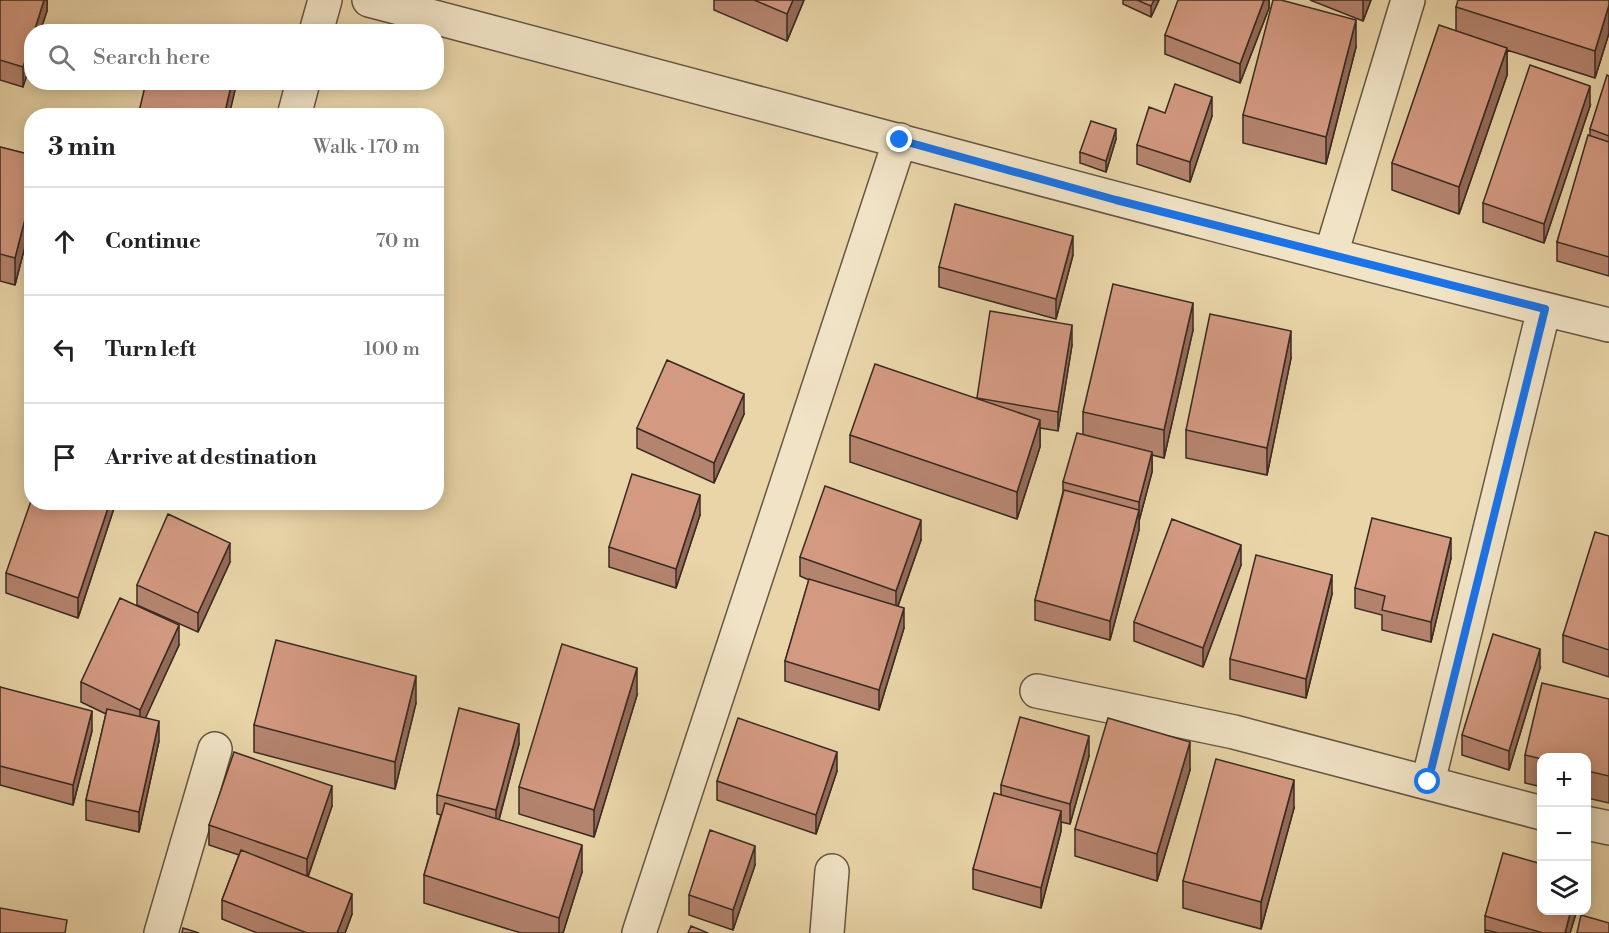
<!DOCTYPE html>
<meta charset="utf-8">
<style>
body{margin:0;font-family:"Libre Bodoni",serif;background:#f2f2f2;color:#202124}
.controls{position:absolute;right:18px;bottom:18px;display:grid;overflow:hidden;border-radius:12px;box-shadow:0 3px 15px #0003}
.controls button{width:54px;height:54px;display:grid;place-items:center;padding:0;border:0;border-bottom:2px solid #e0e0e0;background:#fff;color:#202124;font:30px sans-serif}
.stop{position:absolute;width:18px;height:18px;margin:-14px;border:4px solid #1a73e8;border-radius:50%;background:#fff}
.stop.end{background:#1a73e8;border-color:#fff;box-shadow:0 2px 6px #0008}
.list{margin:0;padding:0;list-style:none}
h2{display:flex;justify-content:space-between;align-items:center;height:78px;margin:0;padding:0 24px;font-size:26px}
h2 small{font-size:20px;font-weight:400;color:#757577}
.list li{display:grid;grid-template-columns:39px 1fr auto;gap:18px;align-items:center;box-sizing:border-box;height:108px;padding:0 24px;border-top:2px solid #e0e0e0}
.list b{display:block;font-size:22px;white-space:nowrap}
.list em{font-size:20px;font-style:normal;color:#757577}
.icon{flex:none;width:33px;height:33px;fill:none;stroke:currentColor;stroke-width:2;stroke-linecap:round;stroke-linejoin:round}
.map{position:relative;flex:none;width:1609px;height:933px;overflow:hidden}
.search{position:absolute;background:#fff;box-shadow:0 3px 15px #0003;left:24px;top:24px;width:420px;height:66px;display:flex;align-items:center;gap:15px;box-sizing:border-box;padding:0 21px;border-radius:24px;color:#757577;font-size:22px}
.panel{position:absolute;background:#fff;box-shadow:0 3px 15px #0003;left:24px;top:108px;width:420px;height:402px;border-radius:24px}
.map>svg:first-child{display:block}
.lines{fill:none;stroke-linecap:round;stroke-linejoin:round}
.street-casing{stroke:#655644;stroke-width:36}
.street{stroke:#f1e4c6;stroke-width:33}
.wall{fill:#b5846f;stroke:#392b22;stroke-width:1.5}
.shaded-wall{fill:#946b5a;stroke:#392b22;stroke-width:1.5}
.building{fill:#d39981;stroke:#392b22;stroke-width:1.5}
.route{stroke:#1a73e8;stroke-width:8}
</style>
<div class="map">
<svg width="1609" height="933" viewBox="0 0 1609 933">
<rect width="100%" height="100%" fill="#e9d5a8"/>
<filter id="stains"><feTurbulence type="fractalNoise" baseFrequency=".00333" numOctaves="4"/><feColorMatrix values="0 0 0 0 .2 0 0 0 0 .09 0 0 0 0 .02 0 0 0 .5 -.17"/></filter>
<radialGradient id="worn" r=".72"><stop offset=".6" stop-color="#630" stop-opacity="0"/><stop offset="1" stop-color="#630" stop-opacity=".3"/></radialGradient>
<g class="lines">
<defs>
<path id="street" d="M369,0c414,108 825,223 1240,325
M316,32l9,-32
M294,116l9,-34
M1331,254l77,-254
M1037,691l197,41 308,81
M1428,782l116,-473
M1586,823l23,5
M161,933l54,-184
M639,933l261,-793
M827,933l5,-62"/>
</defs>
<use href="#street" class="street-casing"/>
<use href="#street" class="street"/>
</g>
<path class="wall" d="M0,0h47v11l-7,21h-8l-9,55 -23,-7z
M714,0h90l-17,41 -73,-31z
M1123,0h36l-8,17 -28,-13z
M1269,0v8l-29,75 -75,-29v-19z
M1310,0h61l-8,21z
M1609,0v33l-14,45 -88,-28v25l-48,139 -67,-24v-27l64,-132v-24z
M1356,47l-30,117 -83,-21v-28z
M1609,76v200l-52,-15v-19l33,-106v-7z
M1590,106l-46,137 -61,-21v-19z
M1165,113l47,3 -22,66 -53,-18v-19z
M1116,139l-10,33 -26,-9v-11z
M0,147l32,8v64l-17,66 -15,-4z
M1073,255l-17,64 -117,-32v-20z
M1193,330l-29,128 -12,-3v17l-13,49v9l-29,110 -75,-20v-20l28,-108v-10l20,-48v-22z
M1072,345l-14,86 -18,-3v19l-23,72 -167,-57v-27l127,-37z
M1291,358l-24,117 -81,-17v-28z
M744,414l-30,69 -77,-35v-20z
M116,502l-38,116 -72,-25v-20z
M700,515l-24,73 -67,-21v-20z
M1609,536v141l-46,-15v-27z
M921,540l-23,66 6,22 -25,82 -94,-29v-20l24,-81 -9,-4v-19z
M1451,558l-20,84 -49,-12v-15l-27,-7v-20z
M230,562l-32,70 -61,-27v-20z
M1241,565l-38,102 -69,-26v-19z
M1332,594l-26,104 -76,-19v-20z
M179,645l-34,73 14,23 -20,91 -53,-12v-20l20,-86 -25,-12v-20z
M1540,668l-31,102 -47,-15v-20z
M0,687l92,44 -19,74 -73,-20z
M637,695l-43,142 -75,-23v-27z
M1609,699v104l-22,-5v-40h-45v29l-17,-4v-28z
M416,703l-21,86 -141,-37v-27z
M519,744l-20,76 83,52 -19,61h-42l-97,-30v-28l17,-60 -4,-1v-19z
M1089,756l-19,68 -9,-2v9l-20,77 -68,-19v-20l28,-74v-10z
M1190,770l-33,111 -82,-25v-27z
M837,771l-21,63 -99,-34v-19z
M332,806l-24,71 44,37 -7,19h-88l-35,-14v-19l17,-45 -30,-10v-20z
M1294,808l-33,121 -78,-21v-27z
M755,865l-22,65 -44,-15v-20z
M1577,910l-7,23h-85v-17z"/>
<path class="shaded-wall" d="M44,0h3v11l-7,21h-6z
M793,0h11l-17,41v-27z
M1154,0h5l-8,17v-11z
M1264,0h5v8l-29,75v-19z
M1363,0h8l-8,21z
M1609,5v28l-14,45v-27z
M1356,20v27l-30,117v-27z
M32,40v20l-9,27v-20z
M1507,48v27l-48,139v-27z
M232,82h5l-8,34h-5z
M1590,86v20l-46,137v-19z
M1212,97v19l-22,66v-20z
M1116,129v10l-10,33v-11z
M32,192v27l-17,66v-27z
M1073,236v19l-17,64v-20z
M1193,303v27l-29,128v-28z
M1072,325v20l-14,86v-19z
M1291,331v27l-24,117v-27z
M744,394v20l-30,69v-20z
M1040,420v27l-23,72v-27z
M1152,452v20l-13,49v-19z
M700,495v20l-24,73v-19z
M110,502h6l-38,116v-20z
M1139,510v20l-29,110v-19z
M921,520v20l-25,71v-20z
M1451,538v20l-20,84v-20z
M230,543v19l-32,70v-19z
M1241,545v20l-38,102v-19z
M1332,575v19l-26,104v-19z
M904,608v20l-25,82v-20z
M179,625v20l-39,85v-20z
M1540,649v19l-31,102v-19z
M637,668v27l-43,142v-27z
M416,676v27l-21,86v-27z
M92,711v20l-19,74v-20z
M159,721v20l-20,91v-20z
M519,724v20l-23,86v-20z
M1089,736v20l-19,68v-20z
M1190,742v28l-33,111v-27z
M837,752v19l-21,63v-19z
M1294,780v28l-33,121v-27z
M332,786v20l-25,73v-20z
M1061,811v20l-20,77v-20z
M582,845v27l-19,61h-4v-15z
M755,846v19l-22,65v-20z
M352,894v20l-7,19h-8z
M1571,910h6l-7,23h-5z"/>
<path class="building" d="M0,0h44l-10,32h-2v8l-9,27 -23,-7z
M754,0h39l-6,14z
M1137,0h17l-3,6z
M1178,0h86l-24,64 -75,-29z
M1273,0h8l75,20 -30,117 -83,-22z
M1458,0h151v5l-14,46 -139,-44z
M1439,25l68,23 -48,139 -67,-24z
M161,26l19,6h-20z
M1530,65l60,21 -46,138 -61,-21z
M1607,75l2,1v60l-19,-7z
M146,82h86l-8,34h-86z
M1175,84l37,13 -22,65 -53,-17 12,-38 16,6z
M1091,121l25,8 -10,32 -26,-9z
M1588,135l21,7v115l-52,-15z
M0,147l32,8v37l-17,66 -15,-4z
M955,204l118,32 -17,63 -117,-32z
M1113,284l80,19 -29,127 -81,-18z
M990,311l82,14 -14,87 -81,-14z
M1210,314l81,17 -24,117 -81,-18z
M667,360l77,34 -30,69 -77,-35z
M875,364l165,56 -23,72 -167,-57z
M1077,433l75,19 -13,50 -76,-20z
M632,474l68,21 -24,74 -67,-22z
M825,486l96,34 -25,71 -96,-34z
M1064,490l75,20 -29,111 -75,-21z
M32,498v4h78l-32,96 -72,-25z
M168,514l62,29 -32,70 -61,-28z
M1372,518l79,20 -20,84 -49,-12 3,-14 -30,-8z
M1172,519l69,26 -38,103 -69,-26z
M1595,532l14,4v114l-46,-15z
M1256,555l76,20 -26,104 -76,-20z
M809,579l95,29 -25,82 -94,-29z
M120,598l59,27 -39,85 -59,-28z
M1493,634l47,15 -31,102 -47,-16z
M276,640l140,36 -21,86 -141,-37z
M562,644l75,24 -43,142 -75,-23z
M1542,683l67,16v77l-22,-5v-13h-45v1l-17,-4z
M0,687l92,24 -19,74 -73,-19z
M459,708l60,16 -23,86 -59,-15z
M107,709l52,12 -20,91 -53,-12z
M1020,717l69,19 -19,68 -69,-19z
M738,718l99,34 -21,63 -99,-34z
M1108,718l82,24 -33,112 -82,-25z
M234,752l98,34 -25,73 -98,-34z
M1216,759l78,21 -33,122 -78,-21z
M994,793l67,18 -20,77 -68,-19z
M445,803l137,42 -23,73 -135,-43z
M710,830l45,16 -22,64 -44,-15z
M241,850l111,44 -15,39h-30l-85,-33z
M1503,853l39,11v46h29l-6,23h-22l-58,-17z
M0,908l67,12 -2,13h-65z
M1581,915l28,8v10h-32z
M691,926l17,7h-20z
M183,928l16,5h-17z
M1486,930l12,3h-13z"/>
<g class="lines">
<path class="route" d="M900,140l216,60 429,109 -117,473"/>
</g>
<rect width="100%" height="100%" filter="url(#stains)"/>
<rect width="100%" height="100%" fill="url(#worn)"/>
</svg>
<div class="controls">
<button>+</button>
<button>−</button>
<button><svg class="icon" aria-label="layers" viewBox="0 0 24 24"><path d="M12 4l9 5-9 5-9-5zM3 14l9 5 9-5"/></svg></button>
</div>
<div class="stop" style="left:1428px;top:782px"></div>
<div class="stop end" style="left:900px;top:140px"></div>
<div class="search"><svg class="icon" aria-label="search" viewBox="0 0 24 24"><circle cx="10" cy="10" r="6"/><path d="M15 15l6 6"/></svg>Search here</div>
<section class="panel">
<h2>3 min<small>Walk · 170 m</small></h2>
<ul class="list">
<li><svg class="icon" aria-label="ahead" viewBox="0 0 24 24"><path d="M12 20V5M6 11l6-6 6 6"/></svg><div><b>Continue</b></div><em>70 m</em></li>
<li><svg class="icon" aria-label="left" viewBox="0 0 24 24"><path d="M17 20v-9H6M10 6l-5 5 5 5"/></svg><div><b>Turn left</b></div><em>100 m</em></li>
<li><svg class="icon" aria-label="arrive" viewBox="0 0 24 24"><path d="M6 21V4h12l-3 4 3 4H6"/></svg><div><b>Arrive at destination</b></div></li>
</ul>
</section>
</div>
